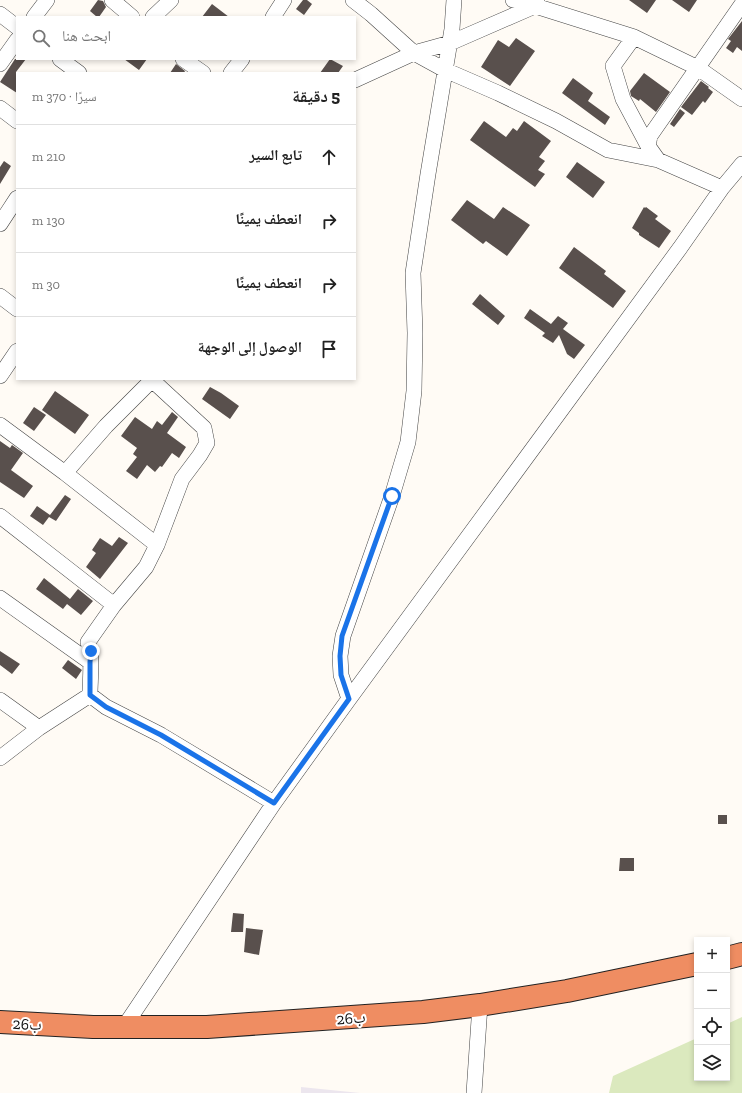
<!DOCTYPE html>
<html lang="ar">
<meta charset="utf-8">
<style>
body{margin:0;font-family:"Zilla Slab","Noto Naskh Arabic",serif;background:#f2f2f2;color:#222;direction:rtl}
.controls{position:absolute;right:12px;bottom:12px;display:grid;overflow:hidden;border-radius:0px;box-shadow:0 2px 6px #0003}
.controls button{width:36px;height:36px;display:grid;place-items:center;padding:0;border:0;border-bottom:1px solid #e0e0e0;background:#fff;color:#222;font:20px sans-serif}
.stop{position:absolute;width:12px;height:12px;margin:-9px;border:3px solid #1a73e8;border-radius:50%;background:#fff}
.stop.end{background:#1a73e8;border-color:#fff;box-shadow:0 1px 4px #0008}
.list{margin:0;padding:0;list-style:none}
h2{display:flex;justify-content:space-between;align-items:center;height:52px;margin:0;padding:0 16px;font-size:17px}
h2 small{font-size:13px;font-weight:400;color:#767676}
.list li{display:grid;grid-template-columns:26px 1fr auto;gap:12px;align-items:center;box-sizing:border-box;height:64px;padding:0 16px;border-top:1px solid #e0e0e0}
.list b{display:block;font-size:15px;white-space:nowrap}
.list em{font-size:13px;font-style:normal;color:#767676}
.icon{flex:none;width:22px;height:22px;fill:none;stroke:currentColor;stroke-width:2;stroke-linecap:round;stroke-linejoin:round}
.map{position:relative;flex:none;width:742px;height:1093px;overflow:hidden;direction:ltr}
.search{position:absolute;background:#fff;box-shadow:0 2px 6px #0003;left:16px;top:16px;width:340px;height:44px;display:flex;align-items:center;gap:10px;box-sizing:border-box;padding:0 14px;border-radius:0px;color:#767676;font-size:15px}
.panel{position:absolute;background:#fff;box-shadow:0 2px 6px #0003;left:16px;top:72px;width:340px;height:308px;border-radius:0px;direction:rtl}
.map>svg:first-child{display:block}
.industrial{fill:#ece6ee}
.green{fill:#dbe9be}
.building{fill:#59504d}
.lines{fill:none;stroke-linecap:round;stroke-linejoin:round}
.minor-casing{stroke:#444;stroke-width:16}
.highway-casing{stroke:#222;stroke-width:24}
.minor{stroke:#fff;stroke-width:15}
.highway{stroke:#ef8d62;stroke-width:22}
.route{stroke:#1a73e8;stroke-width:5}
.labels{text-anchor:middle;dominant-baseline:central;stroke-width:4;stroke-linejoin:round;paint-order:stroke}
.street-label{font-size:16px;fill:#111;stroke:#fff}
</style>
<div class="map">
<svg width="742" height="1093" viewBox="0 0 742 1093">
<rect width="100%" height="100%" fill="#fffbf5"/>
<path class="industrial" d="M301,1087l59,6h-59z"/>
<path class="green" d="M742,1017v76h-133l4,-17 84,-38v40h30v-54z"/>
<path class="building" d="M98,0l5,1 3,6 -7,10h-2l-7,-6z
M303,0h4l5,4 -8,11 -8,-6z
M629,0h27l-9,13z
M672,0h25l-8,12z
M212,4l17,13h-27z
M742,21v30l-5,-4 -4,6 -7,-5 5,-7 -3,-2z
M516,38l19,13 -25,35 -29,-19 17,-27 11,7z
M15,59h11l-10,13 1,21 -17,-11z
M124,59h23l-8,11z
M330,59l13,7 -5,7h-18z
M176,64l9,7 -1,2h-14z
M644,73l26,19 -14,20 -16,-13 -1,2 -8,-5 -1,-5z
M573,78l20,15 -5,8 22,16 -5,8 -43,-32z
M701,81l8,6 -1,1 5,4 -8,11 -2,-2 -11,14 -11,-8z
M680,109l5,4 -11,14 -4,-3z
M484,121l22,16 7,-9 4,3 7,-10 27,20 -12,16 6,4 -7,9 7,4 -10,13 -65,-47z
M4,161l7,5 -11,18v-17z
M577,162l28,20 -12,16 -27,-21z
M467,200l27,19 9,-12 27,18 -23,31 -21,-15 -3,3 -32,-24z
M644,207l1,1 1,-1 12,9 -3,3 16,12 -12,17 -20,-13v-2l-7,-5z
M574,247l32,24 -2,3 22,17 -13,17 -54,-40z
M480,294l25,22 -7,9 -26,-21z
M530,309l21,15 7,-8 10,7 -5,6 22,16 -11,14 -7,-5 -8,-19 -6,8 -11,-7 3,-3 -21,-15z
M210,387l11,6 18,13 -9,13 -28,-20z
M55,391l34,24 -14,19 -33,-24z
M34,407l12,8 -12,16 -11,-8z
M172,412l6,5 -11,16 19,14 -7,11 -7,-5 -10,14 -2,-1 -5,6 -8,-7 -10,14 -11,-8 11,-14 -4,-3 4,-6 -16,-12 14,-19 17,12 5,-8 5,4z
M0,441l10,7 2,-3 11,8 -12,17 22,16 -9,12 -24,-16z
M65,495l6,4 -15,22 -7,-4 -6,8 -13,-9 7,-10 13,9z
M119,537l9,6 -28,36 -14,-12 10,-14 -4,-3 8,-12 12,8z
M44,578l26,21 8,-10 15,12 -12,14 -14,-11 -4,5 -27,-20z
M0,651l20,13 -8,10 -12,-9z
M68,660l14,10 -6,9 -14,-11z
M718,815h9v9h-9z
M620,858h14v13h-15z
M233,913l11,1 -1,18h-12z
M246,928l17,2 -4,25 -15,-3z"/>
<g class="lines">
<defs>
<path id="minor" d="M112,0l20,17
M353,0l18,14 43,39 31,17 53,23 58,28 52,29 50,10
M513,0l13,3 108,34 64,31 44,31
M0,14l17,13
M34,17l13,-17
M153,17l18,-17
M273,17l11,-17
M634,37l-21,29 10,33 25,47
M60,59l19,14
M183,59l20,14
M0,64l17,-24
M231,73l11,-14
M355,80l59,-27 36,-10 85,-37 2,-4
M0,108l17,13
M722,188l-64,-28 -10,-14 2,-10 92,-132
M0,224l17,-26
M0,296l17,13
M0,376l17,-25
M0,425l65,48 92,72
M65,473l41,-47 47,-47
M0,516l114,89
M0,598l90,64
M90,695c0,-16 3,-40 -2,-53l26,-37 32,-38 11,-22 25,-66 18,-24 7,-12 -3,-15 -52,-48
M349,699l-8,-24 -1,-19 3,-20 49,-140 16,-54 6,-51 1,-58 -2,-60 15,-99 24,-145 2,-29
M0,700l39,28
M0,758l39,-30 51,-33 16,12 55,28 113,68
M124,1027l150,-224 75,-104 331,-451 42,-60 20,-24
M474,1093l6,-88"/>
<path id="highway" d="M727,958l15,-4
M0,1022l93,5h114l216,-15 57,-7 87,-14 130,-27"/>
</defs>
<use href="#minor" class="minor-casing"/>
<use href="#highway" class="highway-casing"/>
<use href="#minor" class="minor"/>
<use href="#highway" class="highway"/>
</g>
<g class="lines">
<path class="route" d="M91,651l-1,11v33l16,12 55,28 113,68 75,-104 -8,-24 -1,-19 2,-20 50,-140"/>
</g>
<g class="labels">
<g class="street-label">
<text transform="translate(351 1018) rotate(-4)">26ب</text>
<text transform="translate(27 1024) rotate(3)">26ب</text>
</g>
</g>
</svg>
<div class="controls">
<button>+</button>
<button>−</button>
<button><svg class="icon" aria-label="locate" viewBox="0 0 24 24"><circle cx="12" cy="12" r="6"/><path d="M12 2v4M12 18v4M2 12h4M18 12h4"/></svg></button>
<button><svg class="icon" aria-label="layers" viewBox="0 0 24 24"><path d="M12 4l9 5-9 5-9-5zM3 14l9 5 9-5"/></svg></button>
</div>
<div class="stop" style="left:392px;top:496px"></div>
<div class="stop end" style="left:91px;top:651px"></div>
<div class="search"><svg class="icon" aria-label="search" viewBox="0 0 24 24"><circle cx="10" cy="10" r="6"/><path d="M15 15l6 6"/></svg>ابحث هنا</div>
<section class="panel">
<h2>5 دقيقة<small>سيرًا · 370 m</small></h2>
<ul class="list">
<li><svg class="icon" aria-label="ahead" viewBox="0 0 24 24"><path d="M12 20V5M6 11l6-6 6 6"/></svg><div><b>تابع السير</b></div><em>210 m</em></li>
<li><svg class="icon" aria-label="right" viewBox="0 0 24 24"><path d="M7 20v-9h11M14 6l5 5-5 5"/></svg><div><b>انعطف يمينًا</b></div><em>130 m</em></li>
<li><svg class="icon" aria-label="right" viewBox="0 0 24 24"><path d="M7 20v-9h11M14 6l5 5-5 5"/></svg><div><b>انعطف يمينًا</b></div><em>30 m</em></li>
<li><svg class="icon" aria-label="arrive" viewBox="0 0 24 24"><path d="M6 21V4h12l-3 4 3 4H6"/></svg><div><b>الوصول إلى الوجهة</b></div></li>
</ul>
</section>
</div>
